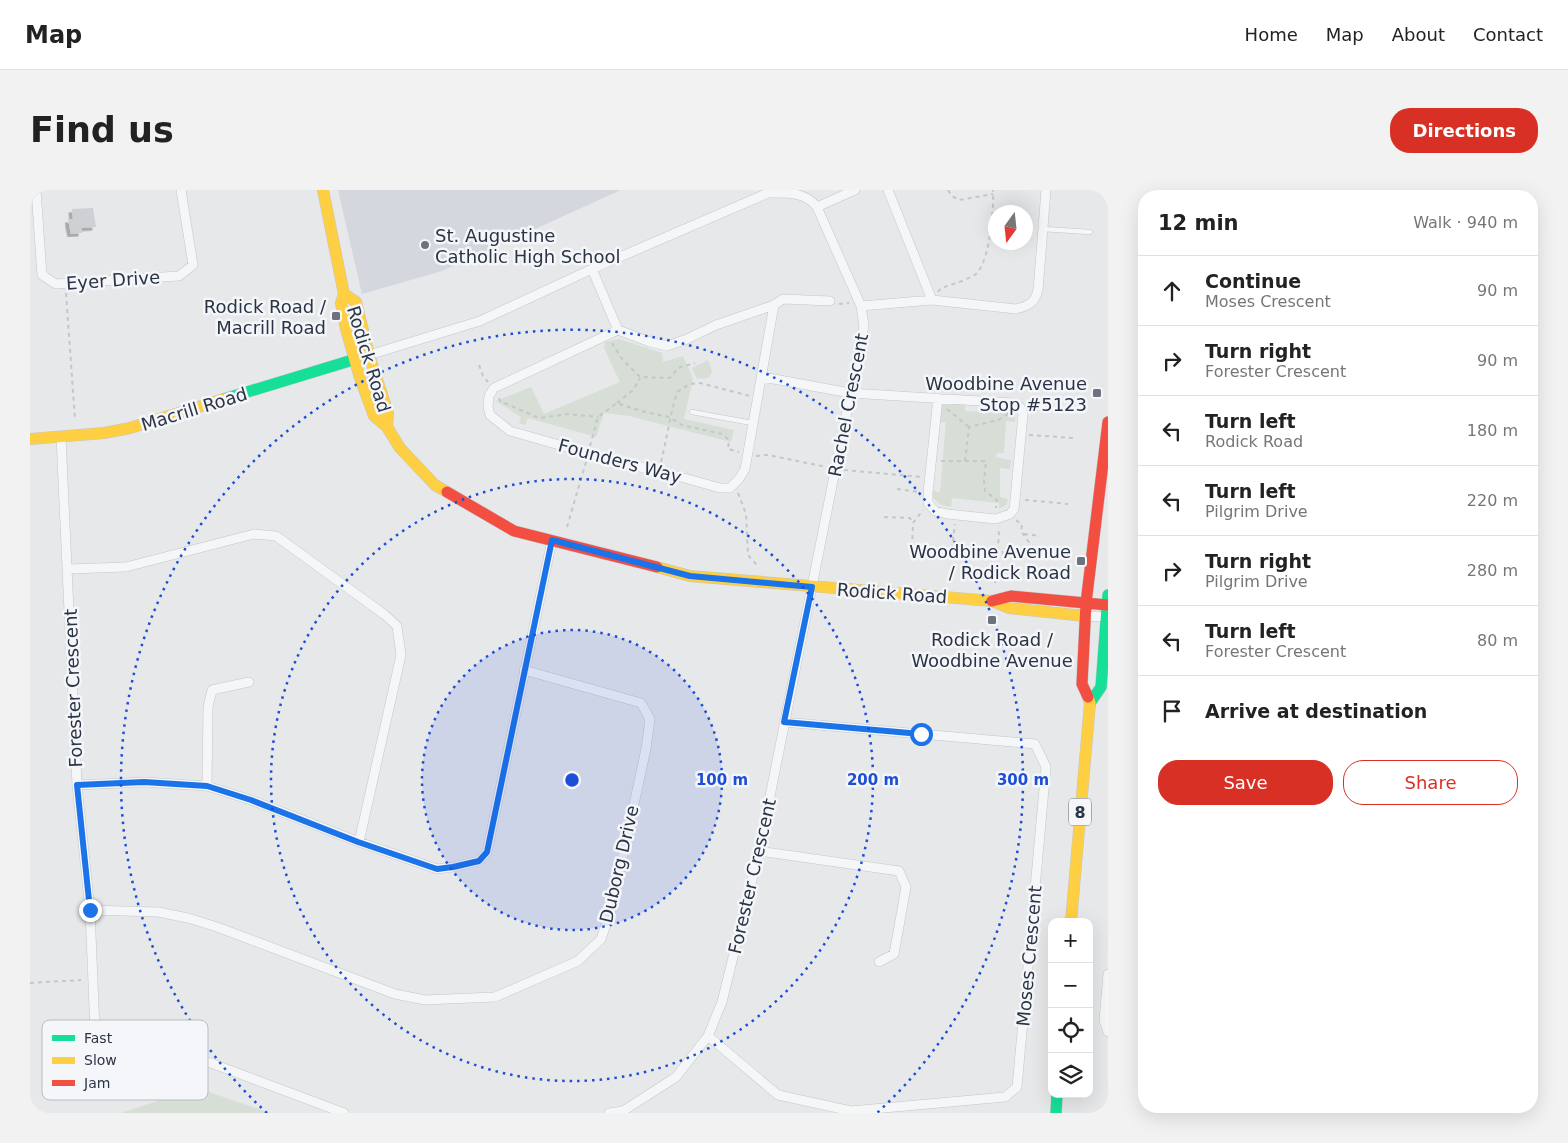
<!DOCTYPE html>
<meta charset="utf-8">
<style>
body{margin:0;font-family:"DejaVu Sans",sans-serif;background:#f2f2f2;color:#222}
.controls{position:absolute;right:15px;bottom:15px;display:grid;overflow:hidden;border-radius:10px;box-shadow:0 5px 20px #0002}
.controls button{width:45px;height:45px;display:grid;place-items:center;padding:0;border:0;border-bottom:1px solid #e0e0e0;background:#fff;color:#222;font:25px sans-serif}
.compass{position:absolute;left:958px;top:15px;width:45px;height:45px;border-radius:50%;background:#fff;box-shadow:0 5px 20px #0002;rotate:195deg}
.stop{position:absolute;width:15px;height:15px;margin:-11px;border:4px solid #1a73e8;border-radius:50%;background:#fff}
.stop.end{background:#1a73e8;border-color:#fff;box-shadow:0 1px 5px #0008}
.list{margin:0;padding:0;list-style:none}
h2{display:flex;justify-content:space-between;align-items:center;height:65px;margin:0;padding:0 20px;font-size:21px}
h2 small{font-size:16px;font-weight:400;color:#767676}
.list li{display:grid;grid-template-columns:32px 1fr auto;gap:15px;align-items:center;box-sizing:border-box;height:70px;padding:0 20px;border-top:1px solid #e0e0e0}
.list b{display:block;font-size:19px;white-space:nowrap}
.list p{margin:0;font-size:16px;white-space:nowrap;color:#767676}
.list em{font-size:16px;font-style:normal;color:#767676}
.actions{display:flex;gap:10px;padding:15px 20px}
.actions a{flex:1;padding:11px 0;border:1px solid #d93025;border-radius:20px;text-align:center;font-size:18px;color:#d93025}
.actions .main{background:#d93025;color:#fff}
.icon{flex:none;width:28px;height:28px;fill:none;stroke:currentColor;stroke-width:2;stroke-linecap:round;stroke-linejoin:round}
.map{position:relative;flex:none;width:1078px;height:923px;overflow:hidden;border-radius:20px}
header{display:flex;align-items:center;gap:30px;box-sizing:border-box;height:70px;padding:0 25px;background:#fff;border-bottom:1px solid #e0e0e0}
header strong{font-size:24px}
nav{display:flex;gap:28px;margin-inline-start:auto;font-size:18px}
.intro{display:flex;align-items:center;justify-content:space-between;box-sizing:border-box;height:120px;padding:0 30px}
h1{margin:0;font-size:35px}
.button{padding:12px 22px;border-radius:20px;background:#d93025;color:#fff;font-size:18px;font-weight:700}
main{display:flex;gap:30px;padding:0 30px}
aside{flex:1;background:#fff;border-radius:20px;box-shadow:0 5px 20px #0002}
.map>svg:first-child{display:block}
.built{fill:#d4d7dd}
.green{fill:#d6ded6}
.building{fill:#ced0d3;filter:url(#shadow)}
.lines{fill:none;stroke-linecap:round;stroke-linejoin:round}
.lane-casing{stroke:#c4c6c8;stroke-width:5.5}
.street-casing{stroke:#c4c6c8;stroke-width:10}
.fast-casing{stroke:#c4c6c8;stroke-width:12}
.slow-casing{stroke:#c4c6c8;stroke-width:12}
.jam-casing{stroke:#c4c6c8;stroke-width:12}
.path{stroke:#c5c6ca;stroke-width:2;stroke-dasharray:4 4;stroke-linecap:butt}
.lane{stroke:#f5f6f7;stroke-width:4.5}
.street{stroke:#f5f6f7;stroke-width:9}
.fast{stroke:#16e098;stroke-width:11}
.slow{stroke:#ffcf43;stroke-width:11}
.jam{stroke:#f24e42;stroke-width:11}
.route{stroke:#1a73e8;stroke-width:6}
.ring{fill:none;stroke:#1d4ed8;stroke-width:2.5;stroke-dasharray:2.5 5}
.poi-dot{fill:#6c737f;stroke:#f4f6f9;stroke-width:2}
.labels{text-anchor:middle;dominant-baseline:central;stroke-width:5;stroke-linejoin:round;paint-order:stroke}
.shield{fill:#f4f6f9;stroke:#676e7b;stroke-width:1}
.shield-label{font-size:16px;font-weight:bold;fill:#2b3445}
.poi-label{font-size:18px;fill:#2b3445;stroke:#f4f6f9;text-anchor:end}
.street-label{font-size:18px;fill:#2b3445;stroke:#f4f6f9}
.key{fill:#f4f6f9;stroke:#b8bcc3;stroke-width:1}
.key-label{font-size:14px;fill:#2b3445}
.centre{fill:#1d4ed8;stroke:#f4f6f9;stroke-width:2.5}
.ring-label{font-size:15px;text-anchor:middle;font-weight:bold;fill:#1d4ed8;stroke:#f4f6f9;stroke-width:5;stroke-linejoin:round;paint-order:stroke}
</style>
<header>
<strong>Map</strong>
<nav><a>Home</a><a>Map</a><a>About</a><a>Contact</a></nav>
</header>
<div class="intro"><h1>Find us</h1><a class="button">Directions</a></div>
<main>
<div class="map">
<svg width="1078" height="923" viewBox="0 0 1078 923">
<defs>
<filter id="shadow"><feDropShadow dx="-3.5" dy="3.5" stdDeviation="0" flood-color="#0004"/></filter>
</defs>
<rect width="100%" height="100%" fill="#e6e8ea"/>
<path class="built" d="M308,0h283l-179,81 -80,23z"/>
<path class="green" d="M589,149l43,14 1,9 20,-6 10,23 -9,40 50,11 -3,12 -102,-26 -25,-3 -8,24 -68,-19 -3,7 -6,-2 2,-6 -25,-16 35,-14 13,27 76,-32 -16,-34 1,-6z
M678,170l4,11 -2,6 -6,2 -3,-1 -4,1 -5,-11z
M912,211l23,1v9l38,2 1,-9 5,2 6,7v9l-9,-1 -2,32h-6l-2,2v2l15,3 -1,9 -10,-1v29l8,2 -2,6 -7,4v-6l-47,-5 -1,9 -10,-2 -8,-7v-7l7,1 6,-70h-8z
M167,898l73,25h-149z"/>
<path class="building" d="M63,18l3,19 -14,1v5l-11,1 -3,-15h5l-1,-10z"/>
<g class="lines">
<defs>
<path id="lane" d="M1013,39l47,3
M662,222l60,11"/>
<path id="street" d="M6,0l6,85 14,9 123,-8 14,-11 -12,-75
M858,0l44,110
M787,17l38,-17
M562,79l26,61 32,12 17,4 20,-7 29,-14 58,-20 9,-6 47,2
M831,116l71,-6 84,9c12,-3 19,-6 22,-19l8,-100
M588,140l-124,58 -5,8 -1,11 2,8 20,16 113,32 47,11 50,14h10l9,-9 6,-10 29,-164
M339,165l111,-34 112,-52 176,-76c18,0 37,-2 49,14l44,99 3,20 -105,525 -37,151 -14,34 -32,41 -53,34 -14,2
M733,187l87,16 162,10 8,4 3,7 -8,86 -1,9 -4,5 -14,5 -49,-5 -12,-3 -7,-8v-10l10,-95
M31,247l16,348 13,125 5,121 13,13 25,-2 27,2 184,69
M38,379l58,-2 128,-33 22,2 109,79 12,11 4,29 -42,187
M1055,426l23,1
M47,595l67,-3 63,4 44,14 108,42 78,27 16,-2 26,-6 8,-9 65,-312
M177,596l1,-79 4,-17 37,-8
M729,661l140,20 7,16 -12,67 -15,8
M60,720l68,2 30,6 29,9 178,67 30,6 70,-3 83,-36 23,-22 10,-29 35,-161 4,-30 -9,-16 -117,-33
M1078,784l-4,46 4,12
M678,846l70,59 73,16 154,-14 12,-10 29,-320 -11,-23 -251,-22"/>
<path id="fast" d="M194,209l145,-44
M1060,513l11,-16 7,-92
M1026,923l1,-19"/>
<path id="slow" d="M293,0l21,104 -3,9 5,26 14,49 14,38 13,11 13,21 35,37 12,7
M314,104l12,8 13,53 19,58 -1,14
M0,249l74,-6 26,-5 94,-29
M627,377l33,9 302,25 17,7 76,8
M1041,732l19,-219 -2,-6"/>
<path id="jam" d="M417,302l67,39 143,36
M962,411l19,-5 96,9
M1058,507l-6,-13 4,-81 22,-181"/>
</defs>
<use href="#lane" class="lane-casing"/>
<use href="#street" class="street-casing"/>
<use href="#fast" class="fast-casing"/>
<use href="#slow" class="slow-casing"/>
<use href="#jam" class="jam-casing"/>
<path class="path" d="M918,0l4,6 7,4 34,-6
M908,102l3,-4c9,-3 30,-9 36,-15 13,-14 17,-64 16,-83
M36,103l9,127
M809,114l10,-1
M582,153l10,16 18,18 30,1 8,-10 17,-5
M449,175l4,11 5,6
M469,208l1,3 39,17 29,-4 30,3
M587,213l16,-13 7,-12
M917,219l22,18
M999,245l45,3
M560,256l8,-29 19,-14 24,8 28,6 13,8 40,9 7,6 -1,9 11,3
M726,266l12,-1 59,12
M911,271h45l-2,20 1,10 12,9 -1,8
M935,271l4,-34 29,-7 12,-7
M631,272c6,-24 9,-47 16,-70l13,-8 10,-1 50,13
M814,280l78,7
M867,299l22,3
M708,303l8,21 2,41 9,10
M995,310l43,4
M854,327l26,1 3,5
M986,330l6,5 -1,6 17,24
M537,337l19,-65
M994,344l16,2
M882,357l1,-24 10,-13
M922,359l3,-25
M962,369l1,-7h10v6
M965,393l4,-49 -1,-6
M0,793l51,-3"/>
<use href="#lane" class="lane"/>
<use href="#street" class="street"/>
<use href="#fast" class="fast"/>
<use href="#slow" class="slow"/>
<use href="#jam" class="jam"/>
</g>
<g class="lines">
<path class="route" d="M60,720l-13,-125 67,-3 63,4 44,14 107,42 79,27 16,-2 26,-6 8,-9 65,-312 138,36 122,11 -28,135 137,12"/>
</g>
<circle cx="542" cy="590" r="150" fill="#1d4ed8" fill-opacity=".12"/>
<g class="ring">
<circle cx="542" cy="590" r="150"/>
<circle cx="542" cy="590" r="301"/>
<path d="M237 923A451 451 0 1 1 847 923"/>
</g>
<g class="poi-dot">
<circle cx="395" cy="55" r="5"/>
<rect x="301" y="121" width="10" height="10" rx="2.5"/>
<rect x="1062" y="198" width="10" height="10" rx="2.5"/>
<rect x="1046" y="366" width="10" height="10" rx="2.5"/>
<rect x="957" y="425" width="10" height="10" rx="2.5"/>
</g>
<g class="labels">
<rect class="shield" x="1039" y="608.5" width="22" height="27" rx="4"/>
<g class="shield-label">
<text x="1050" y="622">8</text>
</g>
<g class="poi-label">
<text x="405" y="45" text-anchor="start">St. Augustine<tspan x="405" dy="21">Catholic High School</tspan></text>
<text x="296" y="116">Rodick Road /<tspan x="296" dy="21">Macrill Road</tspan></text>
<text x="1057" y="193">Woodbine Avenue<tspan x="1057" dy="21">Stop #5123</tspan></text>
<text x="1041" y="361">Woodbine Avenue<tspan x="1041" dy="21">/ Rodick Road</tspan></text>
<text x="962" y="449" text-anchor="middle">Rodick Road /<tspan x="962" dy="21">Woodbine Avenue</tspan></text>
</g>
<g class="street-label">
<text transform="translate(83 90) rotate(-4)">Eyer Drive</text>
<text transform="translate(339 169) rotate(73)">Rodick Road</text>
<text transform="translate(818 215) rotate(-79)">Rachel Crescent</text>
<text transform="translate(164 219) rotate(-17)">Macrill Road</text>
<text transform="translate(590 271) rotate(15)">Founders Way</text>
<text transform="translate(862 403) rotate(4)">Rodick Road</text>
<text transform="translate(43 498) rotate(-92)">Forester Crescent</text>
<text transform="translate(589 674) rotate(-77)">Duborg Drive</text>
<text transform="translate(722 686) rotate(-77)">Forester Crescent</text>
<text transform="translate(999 766) rotate(-85)">Moses Crescent</text>
</g>
</g>
<rect x="12" y="830" width="166" height="80" rx="8" class="key"/>
<rect x="22" y="845" width="23" height="6" fill="#16e098"/>
<rect x="22" y="867" width="23" height="7" fill="#ffcf43"/>
<rect x="22" y="890" width="23" height="6" fill="#f24e42"/>
<g class="key-label">
<text x="54" y="853">Fast</text>
<text x="54" y="875">Slow</text>
<text x="54" y="898">Jam</text>
</g>
<circle cx="542" cy="590" r="8" class="centre"/>
<g class="ring-label">
<text x="692" y="595">100 m</text>
<text x="843" y="595">200 m</text>
<text x="993" y="595">300 m</text>
</g>
</svg>
<div class="controls">
<button>+</button>
<button>−</button>
<button><svg class="icon" aria-label="locate" viewBox="0 0 24 24"><circle cx="12" cy="12" r="6"/><path d="M12 2v4M12 18v4M2 12h4M18 12h4"/></svg></button>
<button><svg class="icon" aria-label="layers" viewBox="0 0 24 24"><path d="M12 4l9 5-9 5-9-5zM3 14l9 5 9-5"/></svg></button>
</div>
<svg class="compass" viewBox="-18 -18 36 36"><path d="M0-13l5 13h-10z" fill="#e53935"/><path d="M0 13l5-13h-10z" fill="#767676"/></svg>
<div class="stop" style="left:891px;top:544px"></div>
<div class="stop end" style="left:60px;top:720px"></div>
</div>
<aside>
<h2>12 min<small>Walk · 940 m</small></h2>
<ul class="list">
<li><svg class="icon" aria-label="ahead" viewBox="0 0 24 24"><path d="M12 20V5M6 11l6-6 6 6"/></svg><div><b>Continue</b><p>Moses Crescent</p></div><em>90 m</em></li>
<li><svg class="icon" aria-label="right" viewBox="0 0 24 24"><path d="M7 20v-9h11M14 6l5 5-5 5"/></svg><div><b>Turn right</b><p>Forester Crescent</p></div><em>90 m</em></li>
<li><svg class="icon" aria-label="left" viewBox="0 0 24 24"><path d="M17 20v-9H6M10 6l-5 5 5 5"/></svg><div><b>Turn left</b><p>Rodick Road</p></div><em>180 m</em></li>
<li><svg class="icon" aria-label="left" viewBox="0 0 24 24"><path d="M17 20v-9H6M10 6l-5 5 5 5"/></svg><div><b>Turn left</b><p>Pilgrim Drive</p></div><em>220 m</em></li>
<li><svg class="icon" aria-label="right" viewBox="0 0 24 24"><path d="M7 20v-9h11M14 6l5 5-5 5"/></svg><div><b>Turn right</b><p>Pilgrim Drive</p></div><em>280 m</em></li>
<li><svg class="icon" aria-label="left" viewBox="0 0 24 24"><path d="M17 20v-9H6M10 6l-5 5 5 5"/></svg><div><b>Turn left</b><p>Forester Crescent</p></div><em>80 m</em></li>
<li><svg class="icon" aria-label="arrive" viewBox="0 0 24 24"><path d="M6 21V4h12l-3 4 3 4H6"/></svg><div><b>Arrive at destination</b></div></li>
</ul>
<div class="actions"><a class="main">Save</a><a>Share</a></div>
</aside>
</main>
